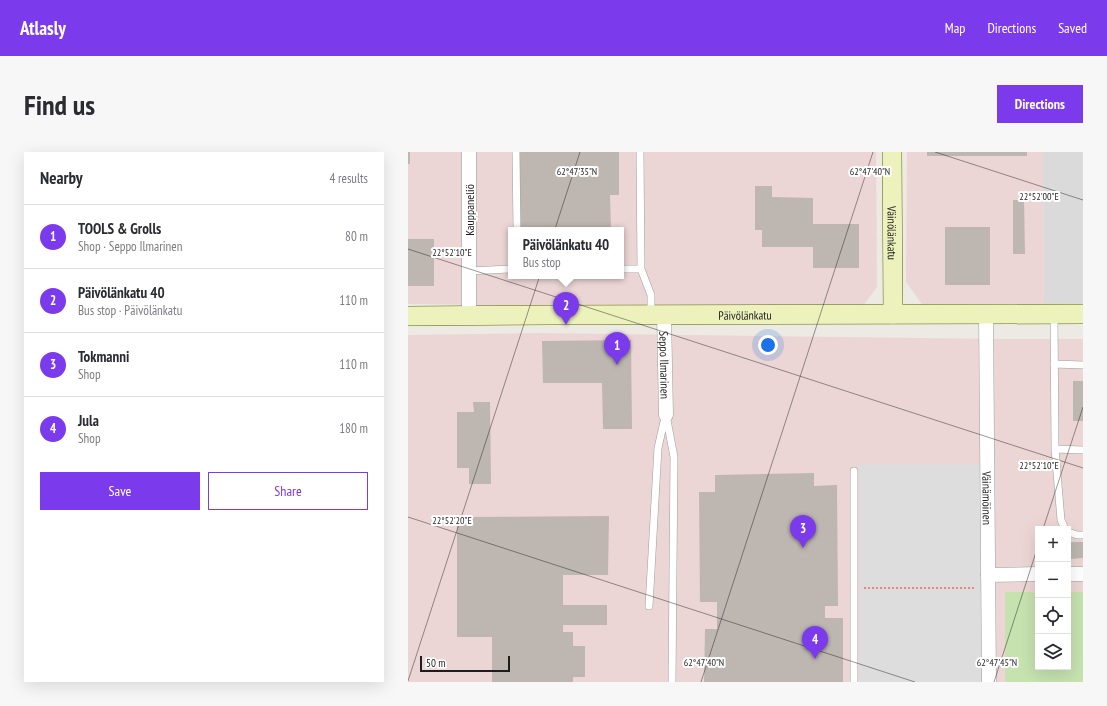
<!DOCTYPE html>
<meta charset="utf-8">
<style>
body{margin:0;font-family:"PT Sans Narrow",sans-serif;background:#f7f7f7;color:#2b2b33}
.controls{position:absolute;right:12px;bottom:12px;display:grid;overflow:hidden;border-radius:0px;box-shadow:0 4px 16px #0002}
.controls button{width:36px;height:36px;display:grid;place-items:center;padding:0;border:0;border-bottom:1px solid #e1e1e2;background:#fff;color:#2b2b33;font:20px sans-serif}
.scale{position:absolute;left:12px;bottom:10px;width:90px;box-sizing:border-box;padding-left:4px;border:2px solid #1d1d1d;border-top:0;font-size:11px;line-height:14px;white-space:nowrap;color:#1d1d1d;-webkit-text-stroke:3px #fff;paint-order:stroke}
.you{position:absolute;left:360px;top:193px;width:14px;height:14px;margin:-10px;border:3px solid #fff;border-radius:50%;background:#1a73e8;box-shadow:0 0 0 6px #1a73e833}
.badge{display:grid;place-items:center;width:26px;height:26px;border-radius:50%;background:#7c3aed;color:#fff;font-size:13px;font-weight:700}
.pin{position:absolute;translate:-50% -33px;filter:drop-shadow(0 1px 2px #0008)}
.pin::after{content:'';position:absolute;top:21px;width:14px;height:12px;background:inherit;clip-path:polygon(0 0,100% 0,50% 100%)}
.popup{position:absolute;left:100px;top:75px;width:116px;height:52px;box-sizing:border-box;display:grid;place-content:center;border-radius:0px;background:#fff;filter:drop-shadow(0 1px 3px #0005);font-size:13px;white-space:nowrap;color:#7c7c81}
.popup b{font-size:15px;color:#2b2b33}
.popup::after{content:'';position:absolute;left:50%;top:100%;margin-left:-8px;border:8px solid transparent;border-top-color:#fff}
.list{margin:0;padding:0;list-style:none}
h2{display:flex;justify-content:space-between;align-items:center;height:52px;margin:0;padding:0 16px;font-size:17px}
h2 small{font-size:13px;font-weight:400;color:#7c7c81}
.list li{display:grid;grid-template-columns:26px 1fr auto;gap:12px;align-items:center;box-sizing:border-box;height:64px;padding:0 16px;border-top:1px solid #e1e1e2}
.list b{display:block;font-size:15px;white-space:nowrap}
.list p{margin:0;font-size:13px;white-space:nowrap;color:#7c7c81}
.list em{font-size:13px;font-style:normal;color:#7c7c81}
.actions{display:flex;gap:8px;padding:12px 16px}
.actions a{flex:1;padding:9px 0;border:1px solid #7c3aed;border-radius:0px;text-align:center;font-size:14px;color:#7c3aed}
.actions .main{background:#7c3aed;color:#fff}
.icon{flex:none;width:22px;height:22px;fill:none;stroke:currentColor;stroke-width:2;stroke-linecap:round;stroke-linejoin:round}
.map{position:relative;flex:none;width:675px;height:530px;overflow:hidden;border-radius:0px}
header{display:flex;align-items:center;gap:24px;box-sizing:border-box;height:56px;padding:0 20px;background:#7c3aed;color:#fff}
header strong{font-size:19px}
nav{display:flex;gap:22px;margin-inline-start:auto;font-size:14px}
.intro{display:flex;align-items:center;justify-content:space-between;box-sizing:border-box;height:96px;padding:0 24px}
h1{margin:0;font-size:28px}
.button{padding:10px 18px;border-radius:0px;background:#7c3aed;color:#fff;font-size:14px;font-weight:700}
main{display:flex;gap:24px;padding:0 24px}
aside{flex:1;background:#fff;border-radius:0px;box-shadow:0 4px 16px #0002}
.map>svg:first-child{display:block}
.residential{fill:#dbdada}
.commercial{fill:#ecd6d5;fill-rule:evenodd}
.grass{fill:#c6e2af}
.parking{fill:#ddd}
.building{fill:#bdb6b1}
.lines{fill:none;stroke-linecap:round;stroke-linejoin:round}
.lane-casing{stroke:#9e9e9e;stroke-width:8}
.street-casing{stroke:#9e9e9e;stroke-width:15}
.secondary-casing{stroke:#5a6711;stroke-width:20}
.path{stroke:#e98878;stroke-width:2;stroke-dasharray:2 2;stroke-linecap:butt}
.lane{stroke:#fff;stroke-width:7}
.street{stroke:#fff;stroke-width:14}
.secondary{stroke:#edf2bd;stroke-width:19}
.ticks{fill:none;stroke:#1d1d1d;stroke-width:1;stroke-opacity:0.45}
.labels{text-anchor:middle;dominant-baseline:central;stroke-width:4;stroke-linejoin:round;paint-order:stroke}
.street-label{font-size:12px;fill:#1d1d1d;stroke:#fff}
.ticks-label{font-size:10px;text-anchor:middle;fill:#1d1d1d;stroke:#fff;stroke-width:4;stroke-linejoin:round;paint-order:stroke}
</style>
<header>
<strong>Atlasly</strong>
<nav><a>Map</a><a>Directions</a><a>Saved</a></nav>
</header>
<div class="intro"><h1>Find us</h1><a class="button">Directions</a></div>
<main>
<aside>
<h2>Nearby<small>4 results</small></h2>
<ul class="list">
<li><span class="badge">1</span><div><b>TOOLS &amp; Grolls</b><p>Shop · Seppo Ilmarinen</p></div><em>80 m</em></li>
<li><span class="badge">2</span><div><b>Päivölänkatu 40</b><p>Bus stop · Päivölänkatu</p></div><em>110 m</em></li>
<li><span class="badge">3</span><div><b>Tokmanni</b><p>Shop</p></div><em>110 m</em></li>
<li><span class="badge">4</span><div><b>Jula</b><p>Shop</p></div><em>180 m</em></li>
</ul>
<div class="actions"><a class="main">Save</a><a>Share</a></div>
</aside>
<div class="map">
<svg width="675" height="530" viewBox="0 0 675 530">
<rect width="100%" height="100%" fill="#edeae4"/>
<path class="residential" d="M635,0h40v152l-39,1z"/>
<path class="commercial" d="M0,0h468l1,135 -14,19 -228,1 -227,-3zM103,78h110v46h-110z
M499,0h136l1,153 -120,2 -18,-25z
M129,181l466,6h80v253h-15v-63h-30v63h-33v90h-597v-347z"/>
<path class="grass" d="M597,440h33v75h30v-75h15v90h-78z"/>
<path class="parking" d="M451,312h122v218h-122z"/>
<path class="building" d="M0,0h2v12h-2z
M112,0h99v43h-9l1,35h-91z
M519,0h100v4h-100z
M347,34h17v11l41,1v26h46v44h-46v-21h-51v-17h-7z
M605,48h11l1,54h-12z
M537,75h45v58h-45z
M0,87h26v47h-26z
M223,188l1,89h-29l-1,-46h-59l-1,-42z
M665,229h10v40h-10z
M65,250h17l1,82h-22v-16h-12v-56h17z
M406,321v13l23,-1 1,121h-13v12h18v64h-139l1,-53h12v-27h-17l-1,-110h16v-17z
M201,364l-1,59h-45v30h44v20h-44v7h10v14h12v31h-12v5h-81v-45h-35v-120z
M662,390h13v16l-13,1z"/>
<g class="lines">
<defs>
<path id="lane" d="M108,0l1,78
M232,0l1,117
M213,117h20l10,26v19
M61,119l42,-2
M646,162l1,135 6,71 4,9
M646,212l29,1
M258,263l8,42 -2,225
M647,297l28,1
M660,380l9,3h6
M241,454l9,-158 7,-31
M446,530v-211"/>
<g id="street">
<path d="M61,0v164"/>
<path id="s1" d="M256,162l2,101"/>
<path id="s2" d="M578,162l3,368"/>
<path d="M660,422h15"/>
<path d="M580,423l50,-1"/>
</g>
<g id="secondary">
<path id="s3" d="M484,0l1,162"/>
<path id="s4" d="M0,164l141,-1 534,-1"/>
</g>
</defs>
<use href="#lane" class="lane-casing"/>
<use href="#street" class="street-casing"/>
<use href="#secondary" class="secondary-casing"/>
<path class="path" d="M456,436h111"/>
<use href="#lane" class="lane"/>
<use href="#street" class="street"/>
<use href="#secondary" class="secondary"/>
</g>
<path class="ticks" d="M527,0l148,48M0,97l675,219M0,365l507,165M635,377l40,-122M0,529l172,-529M293,530l172,-530M586,530l44,-136"/>
<g class="labels">
<g class="street-label">
<text transform="translate(61 58) rotate(-90)">Kauppaneliö</text>
<text stroke="none"><textPath href="#s3" startOffset="81">Väinölänkatu</textPath></text>
<text stroke="none"><textPath href="#s4" startOffset="337">Päivölänkatu</textPath></text>
<text stroke="none"><textPath href="#s1" startOffset="51">Seppo Ilmarinen</textPath></text>
<text stroke="none"><textPath href="#s2" startOffset="184">Väinämöinen</textPath></text>
</g>
</g>
<g class="ticks-label">
<text x="169" y="23">62°47'35"N</text>
<text x="462" y="23">62°47'40"N</text>
<text x="631" y="48">22°52'00"E</text>
<text x="44" y="104">22°52'10"E</text>
<text x="631" y="317">22°52'10"E</text>
<text x="44" y="372">22°52'20"E</text>
<text x="296" y="514">62°47'40"N</text>
<text x="589" y="514">62°47'45"N</text>
</g>
</svg>
<div class="controls">
<button>+</button>
<button>−</button>
<button><svg class="icon" aria-label="locate" viewBox="0 0 24 24"><circle cx="12" cy="12" r="6"/><path d="M12 2v4M12 18v4M2 12h4M18 12h4"/></svg></button>
<button><svg class="icon" aria-label="layers" viewBox="0 0 24 24"><path d="M12 4l9 5-9 5-9-5zM3 14l9 5 9-5"/></svg></button>
</div>
<div class="scale">50 m</div>
<div class="you"></div>
<div class="pin badge" style="left:209px;top:213px">1</div>
<div class="pin badge" style="left:158px;top:173px">2</div>
<div class="popup"><b>Päivölänkatu 40</b>Bus stop</div>
<div class="pin badge" style="left:395px;top:396px">3</div>
<div class="pin badge" style="left:407px;top:507px">4</div>
</div>
</main>
